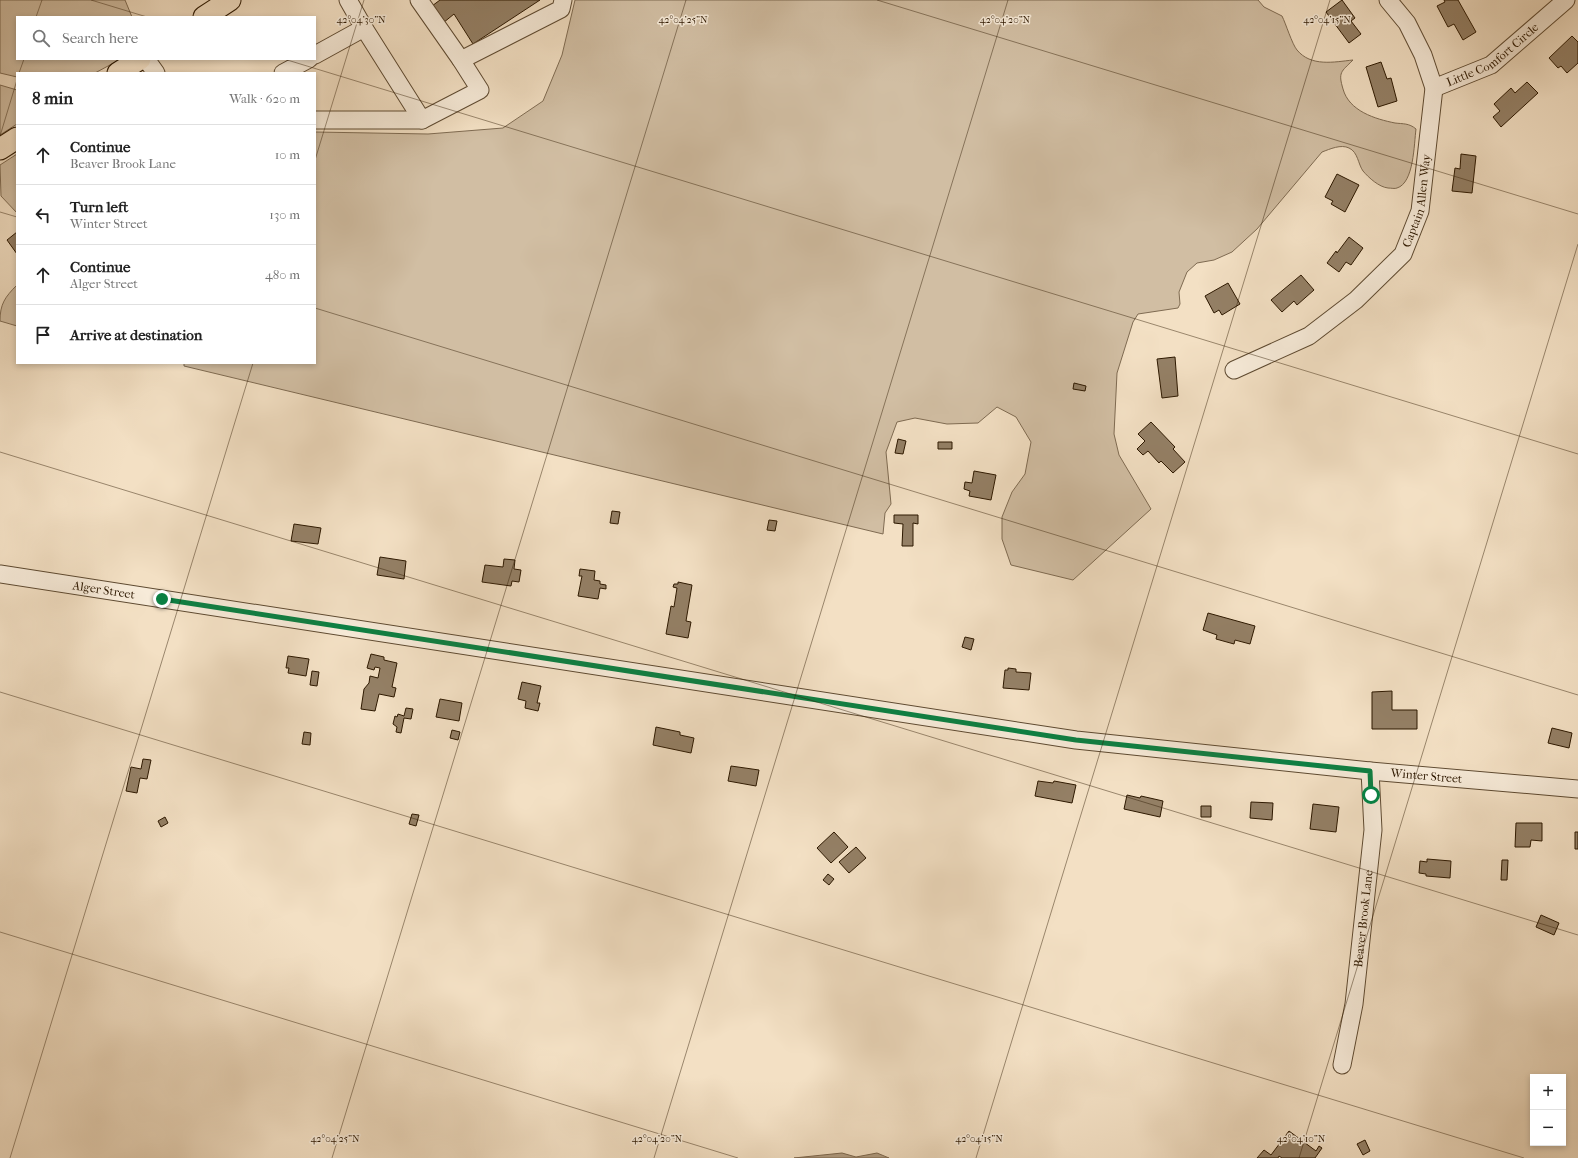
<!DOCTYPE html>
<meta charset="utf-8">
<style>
body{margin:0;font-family:"IM FELL French Canon",serif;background:#f6f6f6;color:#222}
.controls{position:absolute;right:12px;bottom:12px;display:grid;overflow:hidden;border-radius:0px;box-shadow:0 2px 6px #0003}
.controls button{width:36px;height:36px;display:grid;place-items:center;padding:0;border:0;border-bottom:1px solid #e0e0e0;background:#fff;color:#222;font:20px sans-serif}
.stop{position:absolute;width:12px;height:12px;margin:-9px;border:3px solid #0b8043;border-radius:50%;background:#fff}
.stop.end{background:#0b8043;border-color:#fff;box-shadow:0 1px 4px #0008}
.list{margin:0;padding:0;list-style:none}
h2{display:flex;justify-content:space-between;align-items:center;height:52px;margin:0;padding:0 16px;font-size:17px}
h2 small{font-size:13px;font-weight:400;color:#767676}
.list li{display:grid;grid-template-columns:26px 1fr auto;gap:12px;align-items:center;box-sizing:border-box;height:60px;padding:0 16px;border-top:1px solid #e0e0e0}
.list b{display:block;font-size:15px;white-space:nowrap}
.list p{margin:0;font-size:13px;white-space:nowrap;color:#767676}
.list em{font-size:13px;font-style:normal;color:#767676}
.icon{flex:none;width:22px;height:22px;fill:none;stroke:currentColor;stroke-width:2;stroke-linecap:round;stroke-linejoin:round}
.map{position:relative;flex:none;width:1578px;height:1158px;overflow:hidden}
.search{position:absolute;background:#fff;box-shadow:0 2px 6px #0003;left:16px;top:16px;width:300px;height:44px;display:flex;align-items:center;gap:10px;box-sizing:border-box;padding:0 14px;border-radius:0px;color:#767676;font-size:15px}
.panel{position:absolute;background:#fff;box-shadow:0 2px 6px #0003;left:16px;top:72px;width:300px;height:292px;border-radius:0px}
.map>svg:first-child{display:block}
.green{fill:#d1bea3;stroke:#7f6b52}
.water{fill:#b09c81;stroke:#7c674d}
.building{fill:#948066;stroke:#2d1800}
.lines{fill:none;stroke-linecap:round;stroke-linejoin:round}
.minor-casing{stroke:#5e4a31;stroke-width:19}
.major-casing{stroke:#2d1800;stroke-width:23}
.minor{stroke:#f7ebd9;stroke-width:17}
.major{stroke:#f3e0c4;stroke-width:21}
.route{stroke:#0b8043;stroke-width:5}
.ticks{fill:none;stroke:#2d1800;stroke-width:1;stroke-opacity:0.45}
.labels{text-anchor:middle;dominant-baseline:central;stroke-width:3;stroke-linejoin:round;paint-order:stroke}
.street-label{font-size:12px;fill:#2d1800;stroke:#f7ebd9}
.ticks-label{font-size:10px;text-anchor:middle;fill:#2d1800;stroke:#f7ebd9;stroke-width:3;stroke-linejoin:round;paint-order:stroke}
</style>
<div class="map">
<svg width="1578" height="1158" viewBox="0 0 1578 1158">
<rect width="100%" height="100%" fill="#f3e0c4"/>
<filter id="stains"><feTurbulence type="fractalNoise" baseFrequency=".005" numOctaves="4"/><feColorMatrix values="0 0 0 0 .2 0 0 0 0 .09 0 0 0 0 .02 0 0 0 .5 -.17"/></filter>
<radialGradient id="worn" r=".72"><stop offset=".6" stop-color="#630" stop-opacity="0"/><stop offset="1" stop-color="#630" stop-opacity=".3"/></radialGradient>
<path class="green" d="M0,0h125l7,17h-115v42h104l-26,14h-78v4l-17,-4z
M575,0h683l6,7 18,9c4,8 10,28 15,34 14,17 37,12 56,10 -12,12 -15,12 -10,29 6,22 32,30 52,34 8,1 14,0 21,6 -2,15 -2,54 -19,59 -2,1 -6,0 -9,0 -9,-1 -19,-10 -25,-17 -5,-7 -5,-19 -14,-23 -8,-4 -19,1 -27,4l-65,77 -25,23 -18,8 -17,3 -10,9 -8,20 1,12 -2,4 -40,6 -5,8 -16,51 -3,61 5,21 32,54 -78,71 -62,-15 -9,-26v-22l10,-25 13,-18 6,-32 -15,-25 -19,-10 -19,16 -31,1 -32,-6 -18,4 -11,30 5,52 -6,9 -2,21 -699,-168v-3h131v-231l113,2 75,-6 40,-27 19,-46z
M0,85l17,5v34l-17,11z
M17,154v59l-16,-17 -1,-31z
M17,285v41l-17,-5c0,-17 5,-24 17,-36z"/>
<path class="water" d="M842,1153l14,4 21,-4 12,5h-95z"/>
<path class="building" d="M440,0h100l-67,44 -19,-30 -11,9 -11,-17z
M1342,0l13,18 -4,3 10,13 -12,9 -23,-31z
M1444,0h14l18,32 -13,8 -9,-16 -6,3 -11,-21 8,-4z
M1572,36l6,6v21l-11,10 -6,-7 -3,2 -9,-10z
M1381,62l6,17 4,-1 6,23 -19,6 -12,-40z
M1527,82l11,11 -37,34 -8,-10 7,-6 -6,-7 17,-16 4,5z
M1461,154l15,2 -4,37 -20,-2 3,-23 5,1z
M1337,174l22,11 -14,27 -14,-8 2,-3 -8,-4z
M17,232v22l-10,-14z
M1349,237l14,11 -12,17 -5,-3 -7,10 -12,-9 9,-12 1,2z
M1301,275l13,15 -17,15 -3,-4 -12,11 -11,-12z
M1228,283l12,21 -18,11 -3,-5 -5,3 -9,-17z
M1175,357l3,39 -16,2 -5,-39z
M1074,383l12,3 -1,5 -12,-2z
M1151,422l24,25 -2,2 12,13 -12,11 -12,-12 -2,2 -11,-12 -5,4 -6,-6 8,-8 -7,-7z
M898,439l8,2 -3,13 -8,-1z
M938,442h14v7h-14z
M974,471l22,4 -5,25 -22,-4 1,-5 -6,-2 1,-7 7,1z
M612,511l8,1 -2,12 -8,-1z
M894,515h24v9l-5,-1v23h-11l1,-22 -9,-1z
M769,520l8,1 -2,10 -8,-1z
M294,524l27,4 -3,16 -27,-3z
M380,557l26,4 -2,18 -27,-4z
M504,559l11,1 -1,9 7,1 -2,12 -7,-1 -1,5 -29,-4 3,-17 18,2z
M580,569l15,2 -1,9 6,1v3l6,1v4l-6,-1 -2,11 -20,-3 4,-20h-3z
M678,582l14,3 -6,36 5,1 -3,16 -22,-4 5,-28 3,1 3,-19 -4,-1 1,-3h4z
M1208,613l47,13 -5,18 -15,-4 -1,4 -18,-5 1,-4 -14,-5z
M965,637l9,2 -3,11 -9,-3z
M371,654l13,3v3l13,3 -5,24 4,1 -2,9 -15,-3 -4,17 -14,-2 3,-20 5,-6 1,-7 8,2 2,-10 -5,-1 -1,3 -7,-2z
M288,656l21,3 -3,17 -18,-3 1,-5h-3z
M1008,668l8,1v3l15,1 -2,17 -26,-2 2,-18h3z
M312,671l7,1 -2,14 -7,-1z
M522,682l19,4 -4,17h3l-2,8 -13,-3 1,-7 -8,-2z
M1392,691v19h25v19h-45v-37z
M440,699l22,4 -3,18 -23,-4z
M406,708l7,1 -2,10 -7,-1 -3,15 -5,-1 1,-5 -4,-3 2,-8 2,1 1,-3 6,2z
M656,727l24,5v3l14,3 -3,15 -38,-8z
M1552,728l20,5 -3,15 -21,-5z
M452,730l8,2 -2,8 -8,-2z
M304,732l7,1 -1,12 -8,-1z
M143,759l8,1 -4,19 -7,-1 -3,15 -11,-2 5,-24 10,2z
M731,766l28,4 -3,16 -28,-5z
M1038,781l15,2 1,-2 22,4 -4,18 -37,-7z
M1127,795l13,3 1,-2 22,5 -3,16 -36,-8z
M1251,802l22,1 -1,17 -22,-2z
M1313,804l26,3 -3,25 -26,-3z
M1201,806h10v11h-10z
M412,814l7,1 -3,11 -7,-2z
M165,817l3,6 -7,4 -3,-6z
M1516,823h26v18l-11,-1 -1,7h-15z
M834,832l14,15 -17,16 -14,-15z
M1575,832h3v17h-3z
M856,847l10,11 -17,15 -10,-11z
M1427,859l24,2 -1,17 -24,-2v-2l-7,-1 1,-12 7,1z
M1502,860h6l-1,20h-6z
M828,874l6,5 -5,6 -6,-5z
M1541,915l18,8 -5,12 -18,-8z
M1289,1131l27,20 3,-5 3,2 -7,10h-33l-3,-2 -1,2h-21l7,-8 7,5z
M1365,1140l5,11 -7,4 -6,-11z"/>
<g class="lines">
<defs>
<g id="minor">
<path d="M348,0l16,28"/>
<path d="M315,55l49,-27 58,92"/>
<path d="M146,59l10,14"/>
<path d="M461,60l100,-51 2,-9"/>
<path d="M283,73l26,-14"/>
<path id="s1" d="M1434,88l57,-23 75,-65"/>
<path d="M315,120h107l58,-30 -19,-30 -42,-60"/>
<path id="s2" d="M1234,370l75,-34 47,-36 47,-46 17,-43 14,-123 -11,-33 -16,-32 -19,-23"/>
<path id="s3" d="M0,574l1076,166 294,31 208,18"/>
<path id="s4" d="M1342,1065l12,-61 19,-174 -3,-59"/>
</g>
<path id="major" d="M204,17l26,-17
M118,73l22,-14
M0,149l17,-11"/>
</defs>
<use href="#minor" class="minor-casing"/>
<use href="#major" class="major-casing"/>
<use href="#minor" class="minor"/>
<use href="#major" class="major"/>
</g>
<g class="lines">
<path class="route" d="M162,599l914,141 294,31 1,24"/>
</g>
<path class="ticks" d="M91,0l56,17M877,0l701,214M36,17l6,-17M284,59l1294,395M19,73l5,-14M0,136l17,-56M315,160l49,-160M0,212l17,5M315,308l1263,387M0,452l1578,483M0,692l1524,466M0,932l738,226M10,1158l243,-795M332,1158l354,-1158M654,1158l354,-1158M976,1158l354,-1158M1299,1158l279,-914"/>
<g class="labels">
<g class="street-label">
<text stroke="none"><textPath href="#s1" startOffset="68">Little Comfort Circle</textPath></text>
<text stroke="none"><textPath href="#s2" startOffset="263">Captain Allen Way</textPath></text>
<text stroke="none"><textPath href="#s3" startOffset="105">Alger Street</textPath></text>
<text stroke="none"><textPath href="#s3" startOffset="1441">Winter Street</textPath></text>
<text stroke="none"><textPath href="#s4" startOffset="148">Beaver Brook Lane</textPath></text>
</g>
</g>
<g class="ticks-label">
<text x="361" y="23">42°04'30"N</text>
<text x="683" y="23">42°04'25"N</text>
<text x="1005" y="23">42°04'20"N</text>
<text x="1327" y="23">42°04'15"N</text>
<text x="335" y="1142">42°04'25"N</text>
<text x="657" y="1142">42°04'20"N</text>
<text x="979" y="1142">42°04'15"N</text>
<text x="1301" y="1142">42°04'10"N</text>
</g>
<rect width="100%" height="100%" filter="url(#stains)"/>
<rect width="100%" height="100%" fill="url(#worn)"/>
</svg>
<div class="controls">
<button>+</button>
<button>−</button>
</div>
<div class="stop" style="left:1371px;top:795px"></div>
<div class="stop end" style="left:162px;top:599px"></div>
<div class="search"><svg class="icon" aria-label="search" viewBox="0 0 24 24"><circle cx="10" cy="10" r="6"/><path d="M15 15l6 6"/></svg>Search here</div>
<section class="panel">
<h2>8 min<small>Walk · 620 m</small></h2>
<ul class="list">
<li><svg class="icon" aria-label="ahead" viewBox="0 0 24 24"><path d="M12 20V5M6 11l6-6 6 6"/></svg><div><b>Continue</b><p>Beaver Brook Lane</p></div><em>10 m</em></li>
<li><svg class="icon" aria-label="left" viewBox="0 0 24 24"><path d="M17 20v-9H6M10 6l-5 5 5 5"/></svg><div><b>Turn left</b><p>Winter Street</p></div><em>130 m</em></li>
<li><svg class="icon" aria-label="ahead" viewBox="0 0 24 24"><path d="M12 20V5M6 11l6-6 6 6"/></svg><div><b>Continue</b><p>Alger Street</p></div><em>480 m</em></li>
<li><svg class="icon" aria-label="arrive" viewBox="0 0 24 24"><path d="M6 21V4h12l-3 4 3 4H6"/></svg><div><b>Arrive at destination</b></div></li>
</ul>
</section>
</div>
